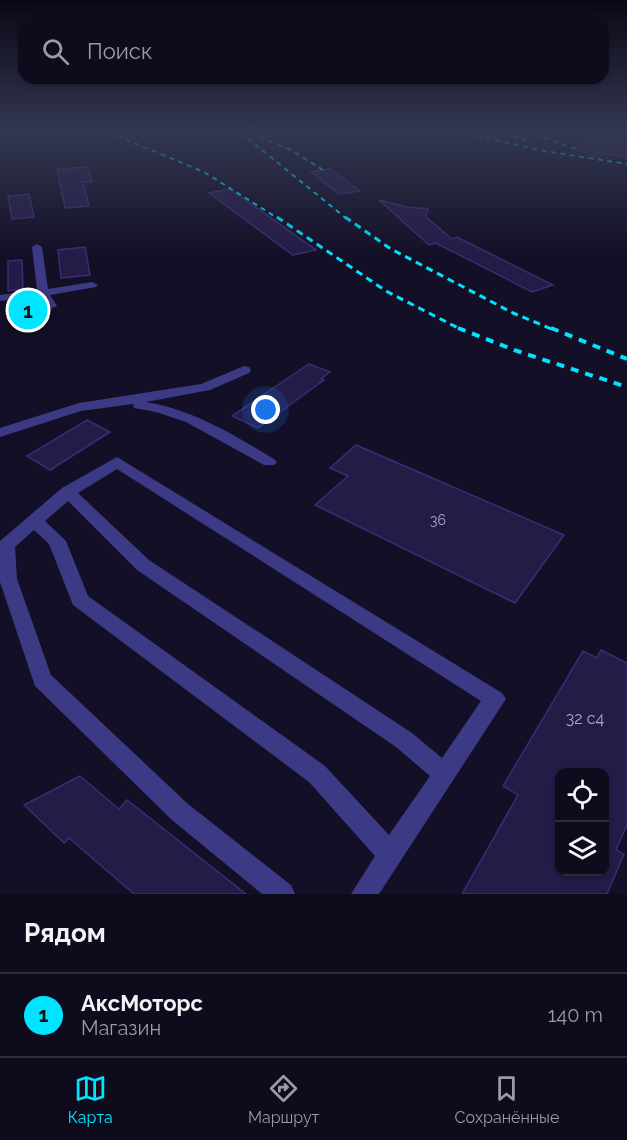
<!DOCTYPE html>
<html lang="ru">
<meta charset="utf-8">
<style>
body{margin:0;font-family:Raleway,sans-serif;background:#171425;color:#f1f3f6}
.controls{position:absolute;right:18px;bottom:18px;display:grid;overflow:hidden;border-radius:12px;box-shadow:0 2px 4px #0004}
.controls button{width:54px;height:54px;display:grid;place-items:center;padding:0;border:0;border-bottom:2px solid #2e2b3b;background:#0e0b1c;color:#f1f3f6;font:30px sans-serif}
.you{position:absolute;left:266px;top:410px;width:21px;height:21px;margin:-15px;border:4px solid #fff;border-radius:50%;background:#1a73e8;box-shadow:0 0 0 9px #1a73e833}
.badge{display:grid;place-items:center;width:39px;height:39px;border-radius:50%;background:#00e5ff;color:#111;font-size:20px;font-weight:700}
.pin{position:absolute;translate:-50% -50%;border:3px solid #fff;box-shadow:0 2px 6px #0006}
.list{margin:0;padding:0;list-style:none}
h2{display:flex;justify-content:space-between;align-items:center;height:78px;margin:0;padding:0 24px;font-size:26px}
h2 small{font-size:20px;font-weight:400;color:#9b9ba3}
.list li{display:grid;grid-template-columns:39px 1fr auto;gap:18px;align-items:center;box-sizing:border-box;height:84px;padding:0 24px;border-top:2px solid #2e2b3b}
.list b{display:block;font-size:22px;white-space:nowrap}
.list p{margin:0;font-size:20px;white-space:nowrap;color:#9b9ba3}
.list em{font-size:20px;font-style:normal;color:#9b9ba3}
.icon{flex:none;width:33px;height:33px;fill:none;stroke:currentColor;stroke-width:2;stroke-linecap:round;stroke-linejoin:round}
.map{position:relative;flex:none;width:627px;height:894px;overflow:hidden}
.search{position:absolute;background:#0e0b1c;box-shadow:0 2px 4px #0004;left:18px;right:18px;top:18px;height:66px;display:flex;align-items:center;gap:15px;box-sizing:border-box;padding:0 21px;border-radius:18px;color:#9b9ba3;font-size:22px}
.sheet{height:162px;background:#0e0b1c}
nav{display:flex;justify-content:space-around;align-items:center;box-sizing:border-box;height:84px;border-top:2px solid #2e2b3b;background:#0e0b1c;font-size:16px;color:#9b9ba3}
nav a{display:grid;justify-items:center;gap:3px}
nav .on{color:#00e5ff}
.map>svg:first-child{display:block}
.building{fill:#241b47;stroke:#3b2d73;stroke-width:1.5;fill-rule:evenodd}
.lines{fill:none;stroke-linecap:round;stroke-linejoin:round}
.minor{fill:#3d3a85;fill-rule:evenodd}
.rail-far2{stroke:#00e5ff;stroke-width:2;stroke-dasharray:5 4.5;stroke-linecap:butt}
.rail-far1{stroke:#00e5ff;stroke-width:3;stroke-dasharray:7 5;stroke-linecap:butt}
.rail{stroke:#00e5ff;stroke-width:4;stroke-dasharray:8 7;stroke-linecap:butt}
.labels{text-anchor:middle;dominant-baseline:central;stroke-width:5;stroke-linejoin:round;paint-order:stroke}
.number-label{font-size:14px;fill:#aca6d1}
.near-number-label{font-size:16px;fill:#aca6d1}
</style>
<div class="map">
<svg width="627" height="894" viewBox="0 0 627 894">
<rect width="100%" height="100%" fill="#130f26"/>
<path class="building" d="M595,134l9,6 11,3 12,-6v20l-23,-3 -6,4 -24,-9z
M87,167l5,15h-9l6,24 -24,2 -8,-39z
M330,169l30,22 -21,3 -28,-22z
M230,189l86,61 -23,5 -84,-62z
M29,194l5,23 -22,2 -4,-23z
M379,200l28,7 21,2 -2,8 26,22 5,-2 96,48 -21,7 -96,-49 -7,2z
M85,247l5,28 -29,3 -3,-28z
M22,260l1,29 -15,2v-30z
M37,301l2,17 -23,3 -1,-17z
M309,364l21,8 -9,7 3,1 -66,48 -26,-12z
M87,420l23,12 -60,38 -23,-14z
M356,445l208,90 -49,68 -200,-98 33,-29 -18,-8z
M601,650l26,13v162l-11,25 8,4 -17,40h-145l56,-99 -15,-9 80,-135 14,7zM560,772h44v100h-44z
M80,776l39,33 8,-9 119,94h-112l-65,-56 -5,5 -40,-38z"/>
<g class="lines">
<path class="minor" d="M37,244l5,3 6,42 44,-7 6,3 -2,2 -46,8 7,11 -6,3 -4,-1 -7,-11 -40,4v-6l37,-5 -5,-43z
M244,366l5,1 2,3 -2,3 -39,17 -64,12c48,8 88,33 128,57l3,3 -3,3h-10l-78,-43 -30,-10 -22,-4 -1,-4 -52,7 -81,26v-9l79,-25 122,-19z
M117,457l385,236 4,6 -4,6 -123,189h-28l24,-38 -66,-74 -236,-177 -24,-61 -15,-14 -19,17 2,32 34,96 137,129 103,81 4,9h-33l-90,-74 -137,-134 -35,-104v-41l62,-53zM117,469l364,232 -39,57 -30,-25 -263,-173 -71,-67zM68,501l69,69 259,177 34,29 -41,59 -64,-69 -237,-170 -22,-55 -21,-20z"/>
<path class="rail-far2" d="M108,132l96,40 75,47
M240,132l107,87
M458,132l87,19 82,13
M504,132l22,8
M526,132l51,17
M251,134l40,16 32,20"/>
<path class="rail-far1" d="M277,217l109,74 76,39
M345,217l46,32 122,64 41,17"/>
<path class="rail" d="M458,328l59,23 110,36
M551,328l76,31"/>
</g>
<linearGradient id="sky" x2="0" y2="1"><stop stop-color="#0a0815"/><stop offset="0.51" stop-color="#333752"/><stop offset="1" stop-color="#333752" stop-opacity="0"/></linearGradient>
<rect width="627" height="257" fill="url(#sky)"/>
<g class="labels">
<g class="number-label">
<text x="438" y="520">36</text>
</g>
<g class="near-number-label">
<text x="585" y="718">32 с4</text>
</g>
</g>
</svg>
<div class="controls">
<button><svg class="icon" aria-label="locate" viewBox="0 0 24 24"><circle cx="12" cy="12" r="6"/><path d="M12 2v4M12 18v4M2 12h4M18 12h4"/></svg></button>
<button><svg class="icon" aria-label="layers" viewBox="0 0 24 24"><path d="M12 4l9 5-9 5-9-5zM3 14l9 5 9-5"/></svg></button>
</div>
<div class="you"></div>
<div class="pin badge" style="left:28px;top:310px">1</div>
<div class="search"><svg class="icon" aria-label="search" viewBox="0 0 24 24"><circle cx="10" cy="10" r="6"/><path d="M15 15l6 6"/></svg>Поиск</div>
</div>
<section class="sheet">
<h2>Рядом<small></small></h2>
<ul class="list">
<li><span class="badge">1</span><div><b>АксМоторс</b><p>Магазин</p></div><em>140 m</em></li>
</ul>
</section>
<nav>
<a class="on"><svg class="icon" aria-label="map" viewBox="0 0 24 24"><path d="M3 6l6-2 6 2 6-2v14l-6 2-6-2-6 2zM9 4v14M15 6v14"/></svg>Карта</a>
<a><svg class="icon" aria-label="directions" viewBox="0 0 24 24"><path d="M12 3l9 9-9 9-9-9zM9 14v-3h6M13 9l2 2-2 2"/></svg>Маршрут</a>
<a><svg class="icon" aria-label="saved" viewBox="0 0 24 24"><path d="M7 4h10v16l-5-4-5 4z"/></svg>Сохранённые</a>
</nav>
